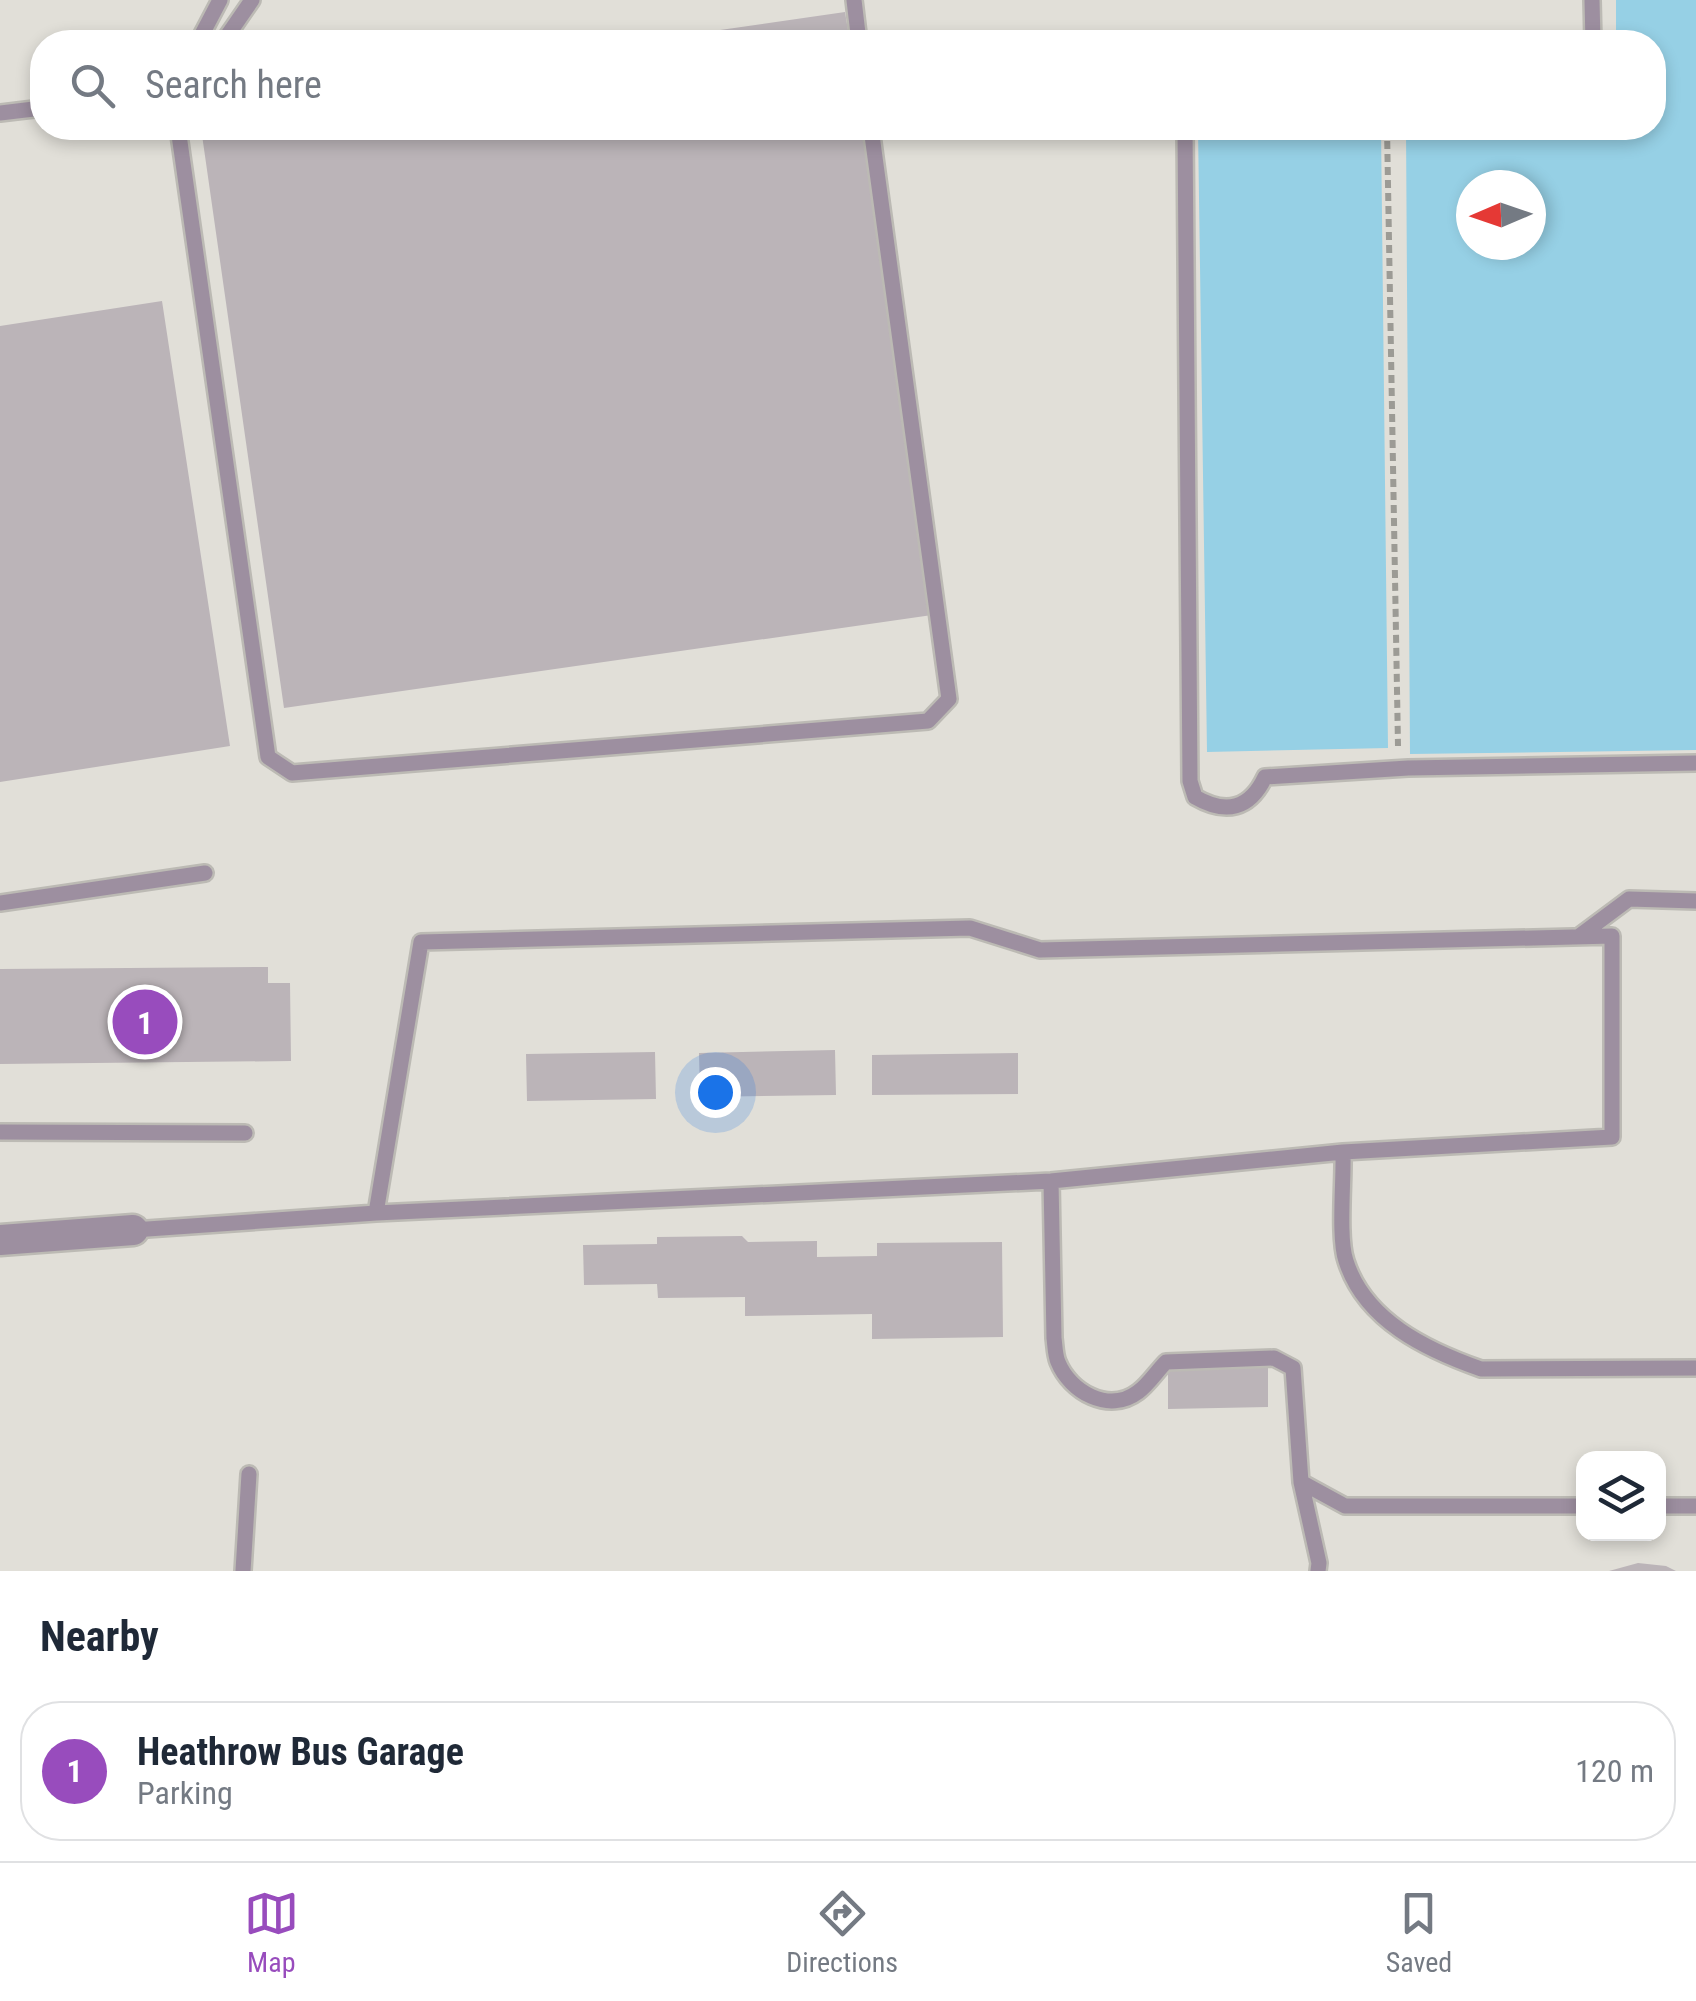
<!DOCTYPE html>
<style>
body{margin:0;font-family:"Roboto Condensed",sans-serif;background:#f6f6f7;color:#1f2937}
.controls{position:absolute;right:30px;bottom:30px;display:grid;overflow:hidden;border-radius:20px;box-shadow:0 5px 15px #0003}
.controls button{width:90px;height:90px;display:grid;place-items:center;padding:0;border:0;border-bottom:2px solid #e0e1e3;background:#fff;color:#1f2937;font:50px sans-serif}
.compass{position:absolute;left:1456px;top:170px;width:90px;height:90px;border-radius:50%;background:#fff;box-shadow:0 5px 15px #0003;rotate:268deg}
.you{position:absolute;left:715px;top:1092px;width:35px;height:35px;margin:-25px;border:8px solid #fff;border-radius:50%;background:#1a73e8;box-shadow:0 0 0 15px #1a73e833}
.badge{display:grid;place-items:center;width:65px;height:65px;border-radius:50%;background:#984cbd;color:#fff;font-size:32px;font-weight:700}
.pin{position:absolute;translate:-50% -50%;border:5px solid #fff;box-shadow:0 2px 10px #0006}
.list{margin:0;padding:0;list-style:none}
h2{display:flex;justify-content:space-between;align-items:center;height:130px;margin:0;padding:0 40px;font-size:42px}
h2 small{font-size:32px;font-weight:400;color:#747a83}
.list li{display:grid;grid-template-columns:65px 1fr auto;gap:30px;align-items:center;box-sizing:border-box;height:140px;margin:0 20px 20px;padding:0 20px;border:2px solid #e0e1e3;border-radius:40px}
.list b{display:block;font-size:38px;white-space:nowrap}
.list p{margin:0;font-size:32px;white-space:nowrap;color:#747a83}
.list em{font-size:32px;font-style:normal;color:#747a83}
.icon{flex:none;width:55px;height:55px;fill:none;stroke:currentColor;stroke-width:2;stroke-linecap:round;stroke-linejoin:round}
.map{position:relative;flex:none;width:1696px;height:1571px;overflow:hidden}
.search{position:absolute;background:#fff;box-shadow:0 5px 15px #0003;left:30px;right:30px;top:30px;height:110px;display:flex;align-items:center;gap:25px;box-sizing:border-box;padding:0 35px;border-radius:40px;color:#747a83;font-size:38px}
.sheet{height:290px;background:#fff}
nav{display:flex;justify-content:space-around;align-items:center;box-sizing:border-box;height:140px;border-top:2px solid #e0e1e3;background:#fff;font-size:28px;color:#747a83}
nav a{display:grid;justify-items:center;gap:5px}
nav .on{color:#984cbd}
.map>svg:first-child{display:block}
.water{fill:#96d0e5;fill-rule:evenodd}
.building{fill:#bbb4b8}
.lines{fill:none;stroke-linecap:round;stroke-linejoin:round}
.lane-casing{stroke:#bcbab4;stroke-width:20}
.street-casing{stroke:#bcbab4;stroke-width:35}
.path{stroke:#9c9b95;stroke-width:6;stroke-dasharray:8 5;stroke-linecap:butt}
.lane{stroke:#9d8fa0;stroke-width:15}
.street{stroke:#9d8fa0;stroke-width:30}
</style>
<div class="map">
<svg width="1696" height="1571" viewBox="0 0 1696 1571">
<rect width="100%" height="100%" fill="#e1dfd8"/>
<path class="water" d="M1616,0h80v750l-286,4 -4,-626h248v-86h-38zM1471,185h60v60h-60z
M1198,128h183l7,620 -181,4z"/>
<path class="building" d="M845,12l5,30h-200v-2z
M201,128h661l70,487 -648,93z
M162,301l68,445 -230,36v-456z
M268,967v16h22l1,78 -291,3v-95z
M835,1050l1,45 -136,2 -1,-44z
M655,1052l1,47 -129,2 -1,-47z
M1018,1053v41l-146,1v-40z
M742,1236l6,6 69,-1v16l60,-1v-13l125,-1 1,95 -131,2v-25l-127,2v-19l-87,1 -1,-14 -73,1 -1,-40 74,-1v-7z
M1268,1367v40l-100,2v-41z
M1638,1563l28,3 10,5h-67z"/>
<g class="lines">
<defs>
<path id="lane" d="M854,0l5,42
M1592,0l1,42
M198,42l22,-42
M223,42l29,-42
M0,113l42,-5
M178,128l90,629 24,16 636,-52 21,-22 -78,-571
M1185,128l5,653 5,16c31,18 55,12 70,-20l143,-9 288,-5
M0,903l205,-30
M1578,937l51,-38 67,2
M0,1132l245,1
M1343,1152c1,27 -5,86 3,109 19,60 81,89 135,108l215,-1
M1051,1181l3,157c1,7 1,17 4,24 12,30 51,52 80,30 10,-7 19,-21 28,-30l108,-4 19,10 8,114 18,81 -1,8
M133,1230l243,-17 675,-32 292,-29 269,-15v-201l-572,14 -70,-22 -549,14 -45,271
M1301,1482l44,24h239
M1658,1506h38
M243,1571l6,-97"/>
<path id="street" d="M0,1240l133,-10"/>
</defs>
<use href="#lane" class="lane-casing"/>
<use href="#street" class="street-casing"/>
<path class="path" d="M1387,128l11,618"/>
<use href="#lane" class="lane"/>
<use href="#street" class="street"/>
</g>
</svg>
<div class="controls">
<button><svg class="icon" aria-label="layers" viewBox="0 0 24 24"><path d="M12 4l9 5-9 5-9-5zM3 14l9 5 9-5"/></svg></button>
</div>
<svg class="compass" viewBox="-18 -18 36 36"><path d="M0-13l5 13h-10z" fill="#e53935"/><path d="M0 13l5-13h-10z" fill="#747a83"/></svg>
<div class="you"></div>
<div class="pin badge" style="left:145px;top:1022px">1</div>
<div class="search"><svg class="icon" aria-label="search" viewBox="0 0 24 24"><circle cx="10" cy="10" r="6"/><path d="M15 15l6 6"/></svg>Search here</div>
</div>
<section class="sheet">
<h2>Nearby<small></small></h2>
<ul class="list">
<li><span class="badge">1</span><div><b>Heathrow Bus Garage</b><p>Parking</p></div><em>120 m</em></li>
</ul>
</section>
<nav>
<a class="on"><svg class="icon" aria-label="map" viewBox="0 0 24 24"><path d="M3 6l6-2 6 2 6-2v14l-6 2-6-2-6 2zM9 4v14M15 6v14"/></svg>Map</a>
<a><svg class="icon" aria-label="directions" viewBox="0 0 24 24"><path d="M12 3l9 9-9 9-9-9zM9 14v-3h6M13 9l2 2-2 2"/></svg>Directions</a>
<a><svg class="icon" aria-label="saved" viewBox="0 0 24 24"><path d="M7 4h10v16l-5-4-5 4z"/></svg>Saved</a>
</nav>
